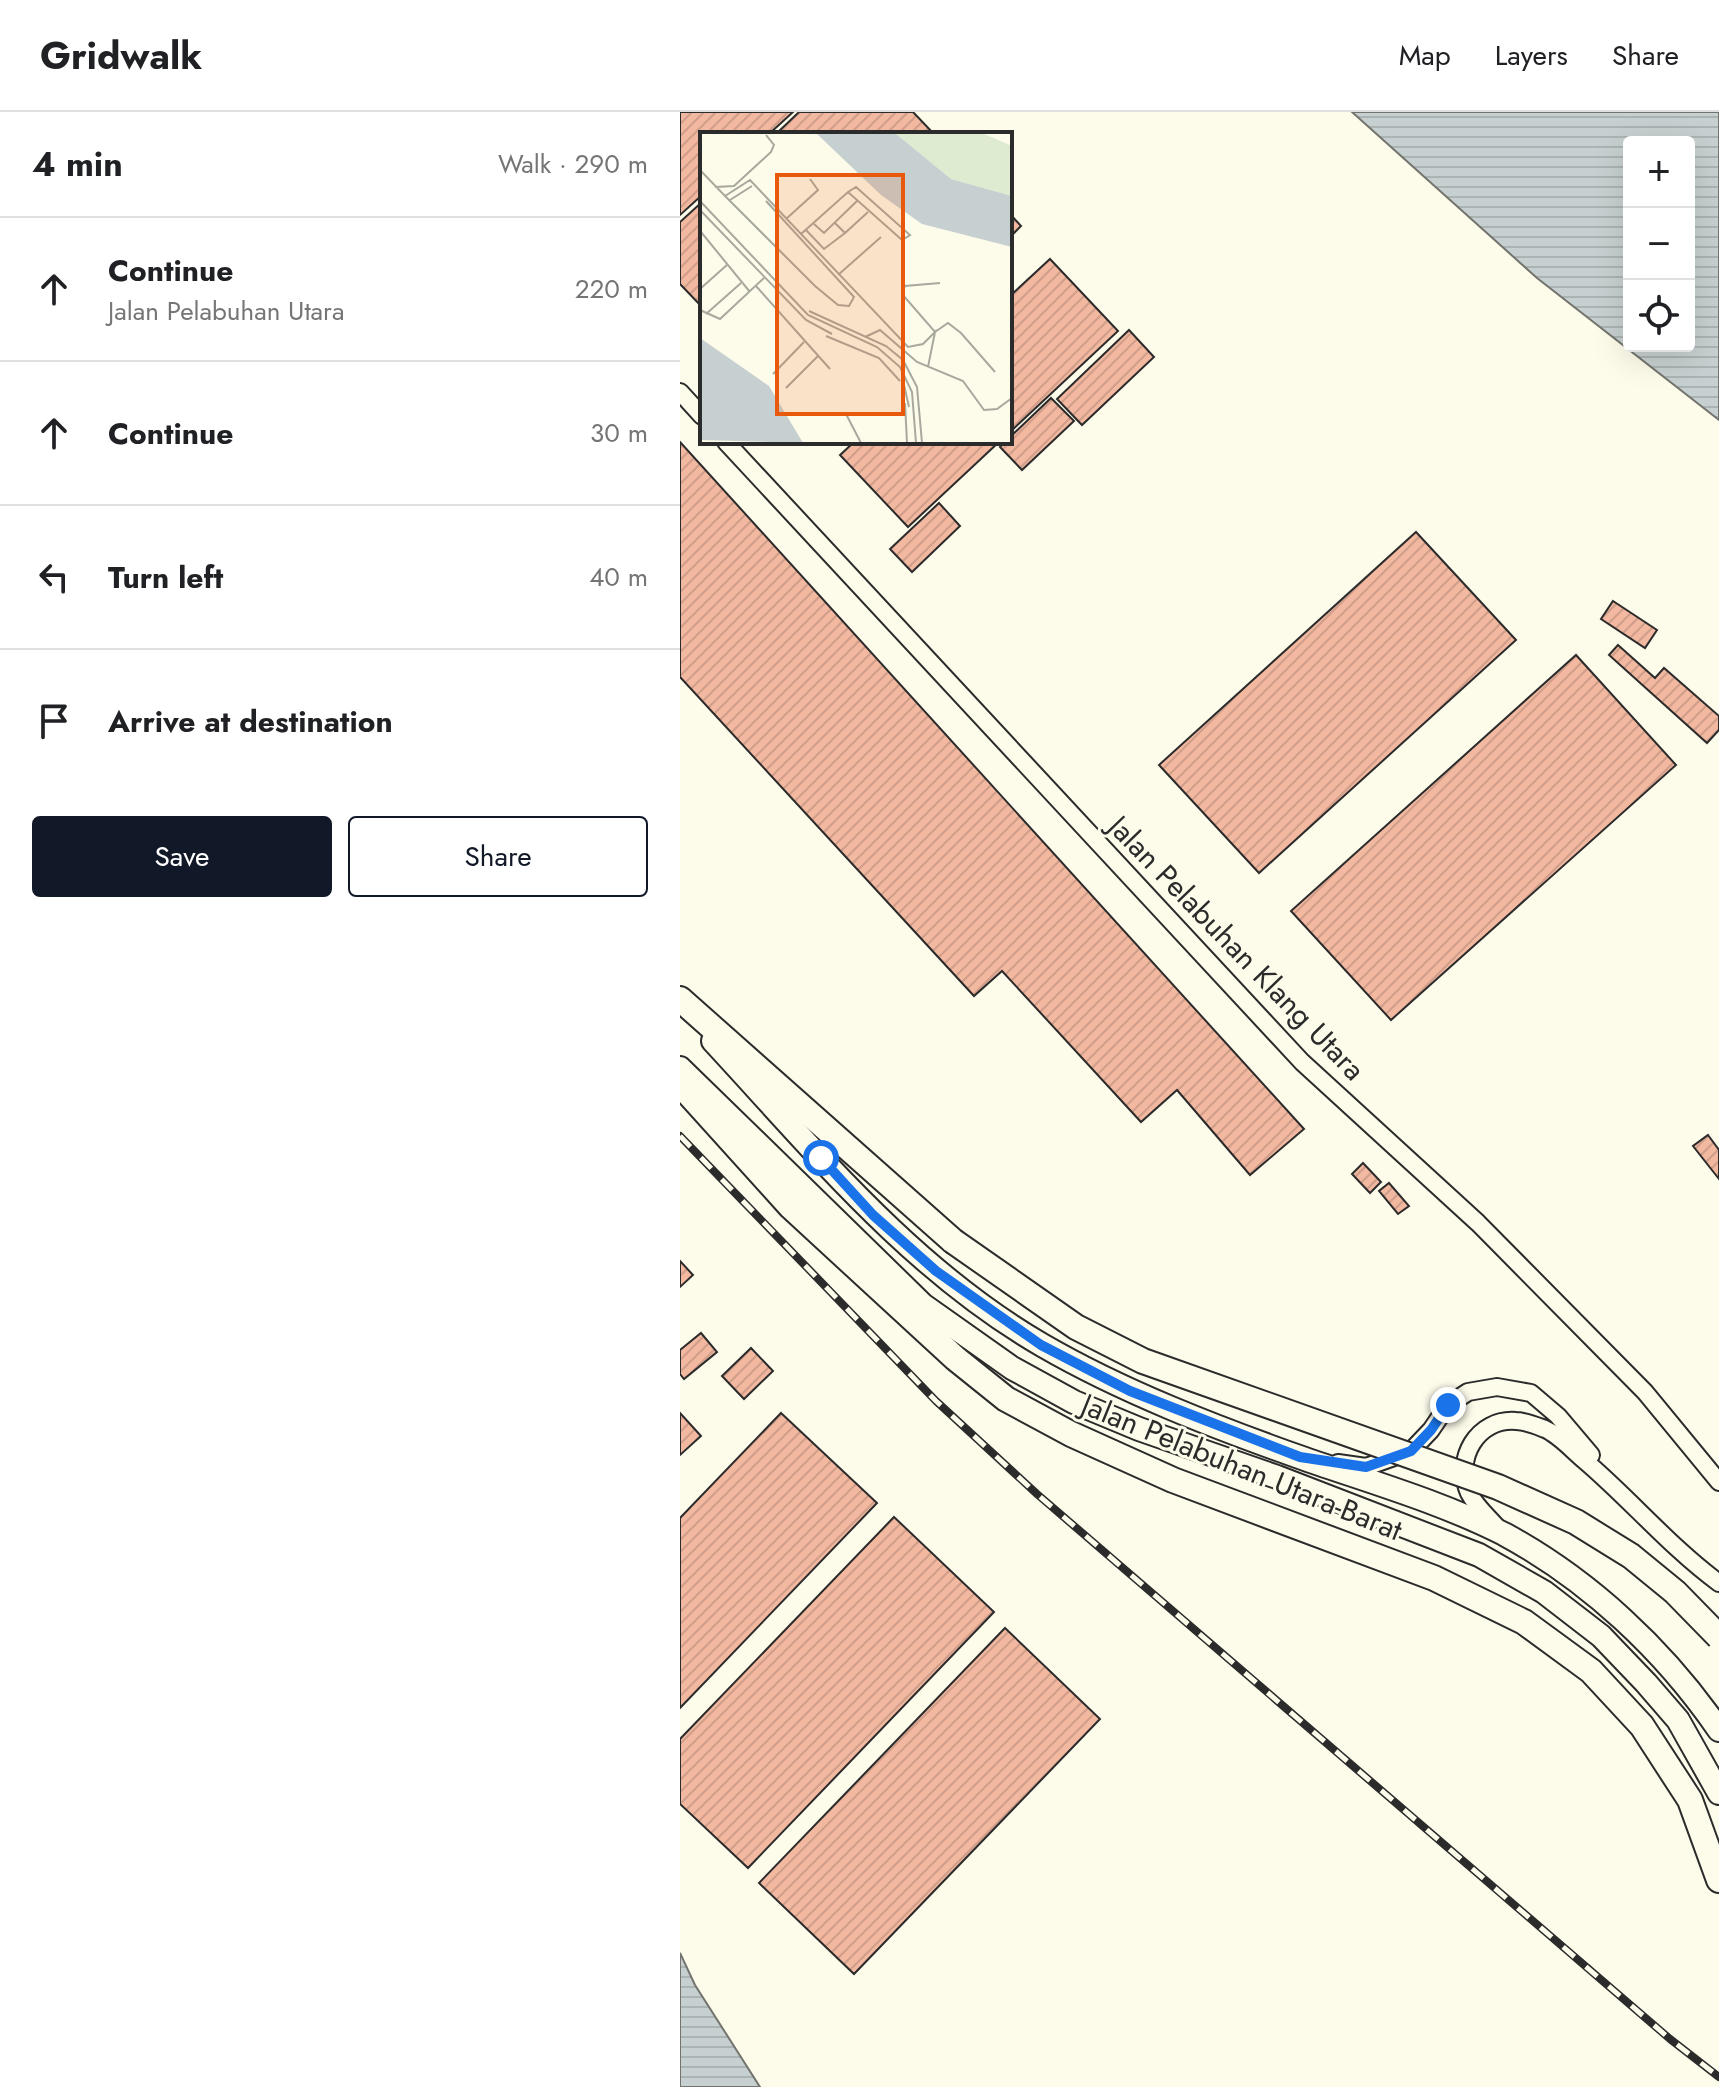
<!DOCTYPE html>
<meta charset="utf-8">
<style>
body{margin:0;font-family:Jost,sans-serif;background:#f6f6f6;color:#202124}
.controls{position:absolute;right:24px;top:24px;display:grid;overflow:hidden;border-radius:8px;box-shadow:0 8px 32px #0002}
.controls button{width:72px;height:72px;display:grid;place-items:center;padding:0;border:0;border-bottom:2px solid #e0e0e0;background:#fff;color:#202124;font:40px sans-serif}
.stop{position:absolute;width:24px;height:24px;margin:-18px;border:6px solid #1a73e8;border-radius:50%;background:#fff}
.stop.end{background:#1a73e8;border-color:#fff;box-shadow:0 2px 8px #0008}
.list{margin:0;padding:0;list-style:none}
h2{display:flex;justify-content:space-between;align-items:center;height:104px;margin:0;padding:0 32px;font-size:34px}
h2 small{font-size:26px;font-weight:400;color:#757577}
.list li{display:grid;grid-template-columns:52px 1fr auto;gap:24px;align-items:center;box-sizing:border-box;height:144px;padding:0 32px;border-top:2px solid #e0e0e0}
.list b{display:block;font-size:30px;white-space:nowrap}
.list p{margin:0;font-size:26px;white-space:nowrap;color:#757577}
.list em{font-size:26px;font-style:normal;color:#757577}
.actions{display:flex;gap:16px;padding:24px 32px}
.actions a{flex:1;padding:18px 0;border:2px solid #111827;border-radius:8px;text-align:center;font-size:28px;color:#111827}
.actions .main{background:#111827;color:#fff}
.icon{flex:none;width:44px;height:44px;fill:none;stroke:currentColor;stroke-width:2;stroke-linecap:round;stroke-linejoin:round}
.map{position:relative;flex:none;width:1039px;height:1975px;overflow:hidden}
header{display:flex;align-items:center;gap:48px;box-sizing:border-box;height:112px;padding:0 40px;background:#fff;border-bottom:2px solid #e0e0e0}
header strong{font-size:38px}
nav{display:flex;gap:44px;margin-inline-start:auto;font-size:28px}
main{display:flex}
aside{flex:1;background:#fff}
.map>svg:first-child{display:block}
.water{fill:url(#water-rules);stroke:#74746e;stroke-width:2;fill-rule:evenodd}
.building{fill:url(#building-hatch);stroke:#2b2b2b;stroke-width:2}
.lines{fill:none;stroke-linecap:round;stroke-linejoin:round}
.street-casing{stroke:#2b2b2b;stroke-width:20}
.secondary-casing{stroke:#2b2b2b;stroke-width:26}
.primary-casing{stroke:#2b2b2b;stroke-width:28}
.street{stroke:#fdfbea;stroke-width:16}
.secondary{stroke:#fdfbea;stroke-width:22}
.primary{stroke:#fdfbea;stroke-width:24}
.rail-casing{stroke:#2b2b2b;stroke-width:8}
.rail{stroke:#fdfbea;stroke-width:5;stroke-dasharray:15;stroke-linecap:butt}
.primary-bridge-casing{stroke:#2b2b2b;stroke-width:28;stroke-linecap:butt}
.primary-bridge{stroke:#fdfbea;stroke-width:24}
.route{stroke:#1a73e8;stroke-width:10}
.labels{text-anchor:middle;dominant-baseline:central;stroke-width:6;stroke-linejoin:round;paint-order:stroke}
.street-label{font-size:30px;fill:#2b2b2b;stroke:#fdfbea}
.inset-road{fill:none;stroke:#a9a89e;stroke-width:2}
.view{fill:#e8590c;fill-opacity:0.15;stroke:#e8590c;stroke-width:4}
.inset-edge{fill:none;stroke:#2b2b2b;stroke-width:4}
</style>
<header>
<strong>Gridwalk</strong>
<nav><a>Map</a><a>Layers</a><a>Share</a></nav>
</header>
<main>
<aside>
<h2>4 min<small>Walk · 290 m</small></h2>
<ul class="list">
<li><svg class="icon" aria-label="ahead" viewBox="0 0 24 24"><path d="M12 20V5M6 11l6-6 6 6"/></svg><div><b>Continue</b><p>Jalan Pelabuhan Utara</p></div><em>220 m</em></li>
<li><svg class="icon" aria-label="ahead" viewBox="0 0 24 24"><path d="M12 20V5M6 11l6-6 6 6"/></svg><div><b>Continue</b></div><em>30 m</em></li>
<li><svg class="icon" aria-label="left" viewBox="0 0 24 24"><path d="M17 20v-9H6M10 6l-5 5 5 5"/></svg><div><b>Turn left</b></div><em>40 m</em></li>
<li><svg class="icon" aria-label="arrive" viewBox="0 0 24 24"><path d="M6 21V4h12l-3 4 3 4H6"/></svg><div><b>Arrive at destination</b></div></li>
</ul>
<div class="actions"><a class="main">Save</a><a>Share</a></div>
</aside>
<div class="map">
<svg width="1039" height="1975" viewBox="0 0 1039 1975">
<defs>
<pattern id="water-rules" width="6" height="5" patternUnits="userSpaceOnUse" patternTransform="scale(2)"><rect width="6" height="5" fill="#c7d0d0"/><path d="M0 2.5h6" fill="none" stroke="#abb3b3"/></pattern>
<pattern id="building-hatch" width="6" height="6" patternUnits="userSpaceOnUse" patternTransform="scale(2)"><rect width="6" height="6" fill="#f2b8a0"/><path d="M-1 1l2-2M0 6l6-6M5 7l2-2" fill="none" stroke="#d09e8a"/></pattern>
</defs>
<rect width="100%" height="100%" fill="#fdfbea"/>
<path class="water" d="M672,0h367v308l-182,-142zM949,30h60v204h-60z
M0,1841l15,32 65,102h-80z"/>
<path class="building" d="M0,0h113l-24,22h-67v61l-22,20z
M119,0h114l21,22h-158z
M22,90v105l-22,-23v-62z
M330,102l11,12 -11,11z
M370,147l68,72 -108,101v-136z
M449,218l25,27 -72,68 -25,-26z
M371,286l23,23 -52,49 -22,-23 5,-5h5v-5z
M0,330l624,687 -54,46 -73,-85 -36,32 -139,-151 -28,25 -294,-319z
M174,330h145l-91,85 -68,-72z
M259,391l21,23 -48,46 -22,-23z
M736,420l100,108 -257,233 -100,-108z
M933,489l44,29 -12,18 -44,-29z
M938,533l37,33 9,-10 55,48v14l-12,13 -98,-88z
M896,543l100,110 -285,255 -100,-109z
M1028,1023l11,15v29l-26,-33z
M683,1051l18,19 -11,11 -18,-19z
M709,1071l20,23 -11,8 -19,-23z
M0,1149l13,14 -13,12z
M21,1221l16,19 -33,27 -4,-5v-24z
M71,1236l22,23 -29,28 -22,-23z
M0,1301l21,23 -21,19z
M101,1301l96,90 -197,205v-190z
M214,1405l100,95 -246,256 -68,-64v-65z
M325,1516l95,91 -246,255 -95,-91z"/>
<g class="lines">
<defs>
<path id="street" d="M0,280l22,24
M46,330l576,620 176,161 167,169 74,90
M658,1351l28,4 45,-16 20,-21 17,-25 20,-13 29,-5 34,6 27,23 33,39
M816,1414c-9,-10 -21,-21 -27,-33 -15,-34 8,-75 47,-72 9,0 21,5 29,8 14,6 27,21 39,31 46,39 86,87 135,123"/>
<path id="secondary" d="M33,929c102,110 198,228 329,304 81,47 175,83 263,114 66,23 136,43 199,75 85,46 160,116 215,196
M0,956l243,237 89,63 62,34 65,27 138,48 202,78 65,37 57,44 45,47 32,37 41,73"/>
<path id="primary" d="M0,887l273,242
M0,972l111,123 164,151 51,41 65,35 102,46 261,98 90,44 67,49 51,55 48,74 29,80"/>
</defs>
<use href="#street" class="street-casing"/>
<use href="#secondary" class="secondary-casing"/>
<use href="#primary" class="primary-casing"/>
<use href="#street" class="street"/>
<use href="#secondary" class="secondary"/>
<use href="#primary" class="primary"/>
<defs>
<path id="rail" d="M0,1024l256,265 101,93 633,545 49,38"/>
</defs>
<use href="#rail" class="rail-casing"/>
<use href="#rail" class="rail"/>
<defs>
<path id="primary-bridge" d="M273,1129l123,86 67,34 355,126 78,35 55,34 44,36 44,45"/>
</defs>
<use href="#primary-bridge" class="primary-bridge-casing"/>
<use href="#primary-bridge" class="primary-bridge"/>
</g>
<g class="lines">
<path class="route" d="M141,1046l52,57 63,56 105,74 89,46 170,66 66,10 45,-16 20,-21 17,-25"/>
</g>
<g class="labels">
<g class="street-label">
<text transform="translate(557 836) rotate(46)">Jalan Pelabuhan Klang Utara</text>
<text transform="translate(562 1355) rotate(22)">Jalan Pelabuhan Utara-Barat</text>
</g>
</g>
<g transform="translate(20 20)">
<rect width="312" height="312" fill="#fdfbea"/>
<path d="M195,1h87l30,13v50l-61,-17z" fill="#deebd1"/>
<path d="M116,1h79l56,46 61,17v51l-90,-23 -41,-29zM0,206l69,48 34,57 -103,-3z" fill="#c7d0d0"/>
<path class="inset-road" d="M0,38l25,26 25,-16 158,167 15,-3 12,-12 -7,35M15,55l19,-1 37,-34 3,-7 -8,-10M25,64l90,90 23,19 11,1 5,-9 -88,-96M30,68l22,-14M0,69l108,114 69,32 23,20 12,25 4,51M0,78l106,110 26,14M86,87l32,-29 -8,-11M135,91l10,10 23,-21M114,92l10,9 33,-32M106,98l18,19 21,-16M1,100l49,60M101,102l47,-42 54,48 8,-5 -54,-48 -8,5M138,143l43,-38M240,151l-35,3 -3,8 33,38 13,-9 13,10 34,39M56,154l74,83M0,157l28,-25M0,178l20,9 44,-41M109,179l77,35 17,14 14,27 5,56M6,182l35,-31M126,204l53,22 21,23M165,205l15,-7 37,32 46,19 21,29 13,-1 15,-11M73,242l31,-32M202,244l7,31M86,256l32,-32M205,271l2,40M145,280l16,31"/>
<path class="view" d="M77,43h126v239h-126z"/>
<rect width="312" height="312" class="inset-edge"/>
</g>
</svg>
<div class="controls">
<button>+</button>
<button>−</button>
<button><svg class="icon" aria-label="locate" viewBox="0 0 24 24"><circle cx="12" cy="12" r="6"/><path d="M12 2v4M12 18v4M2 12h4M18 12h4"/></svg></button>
</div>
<div class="stop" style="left:141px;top:1046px"></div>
<div class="stop end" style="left:768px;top:1293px"></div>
</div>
</main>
